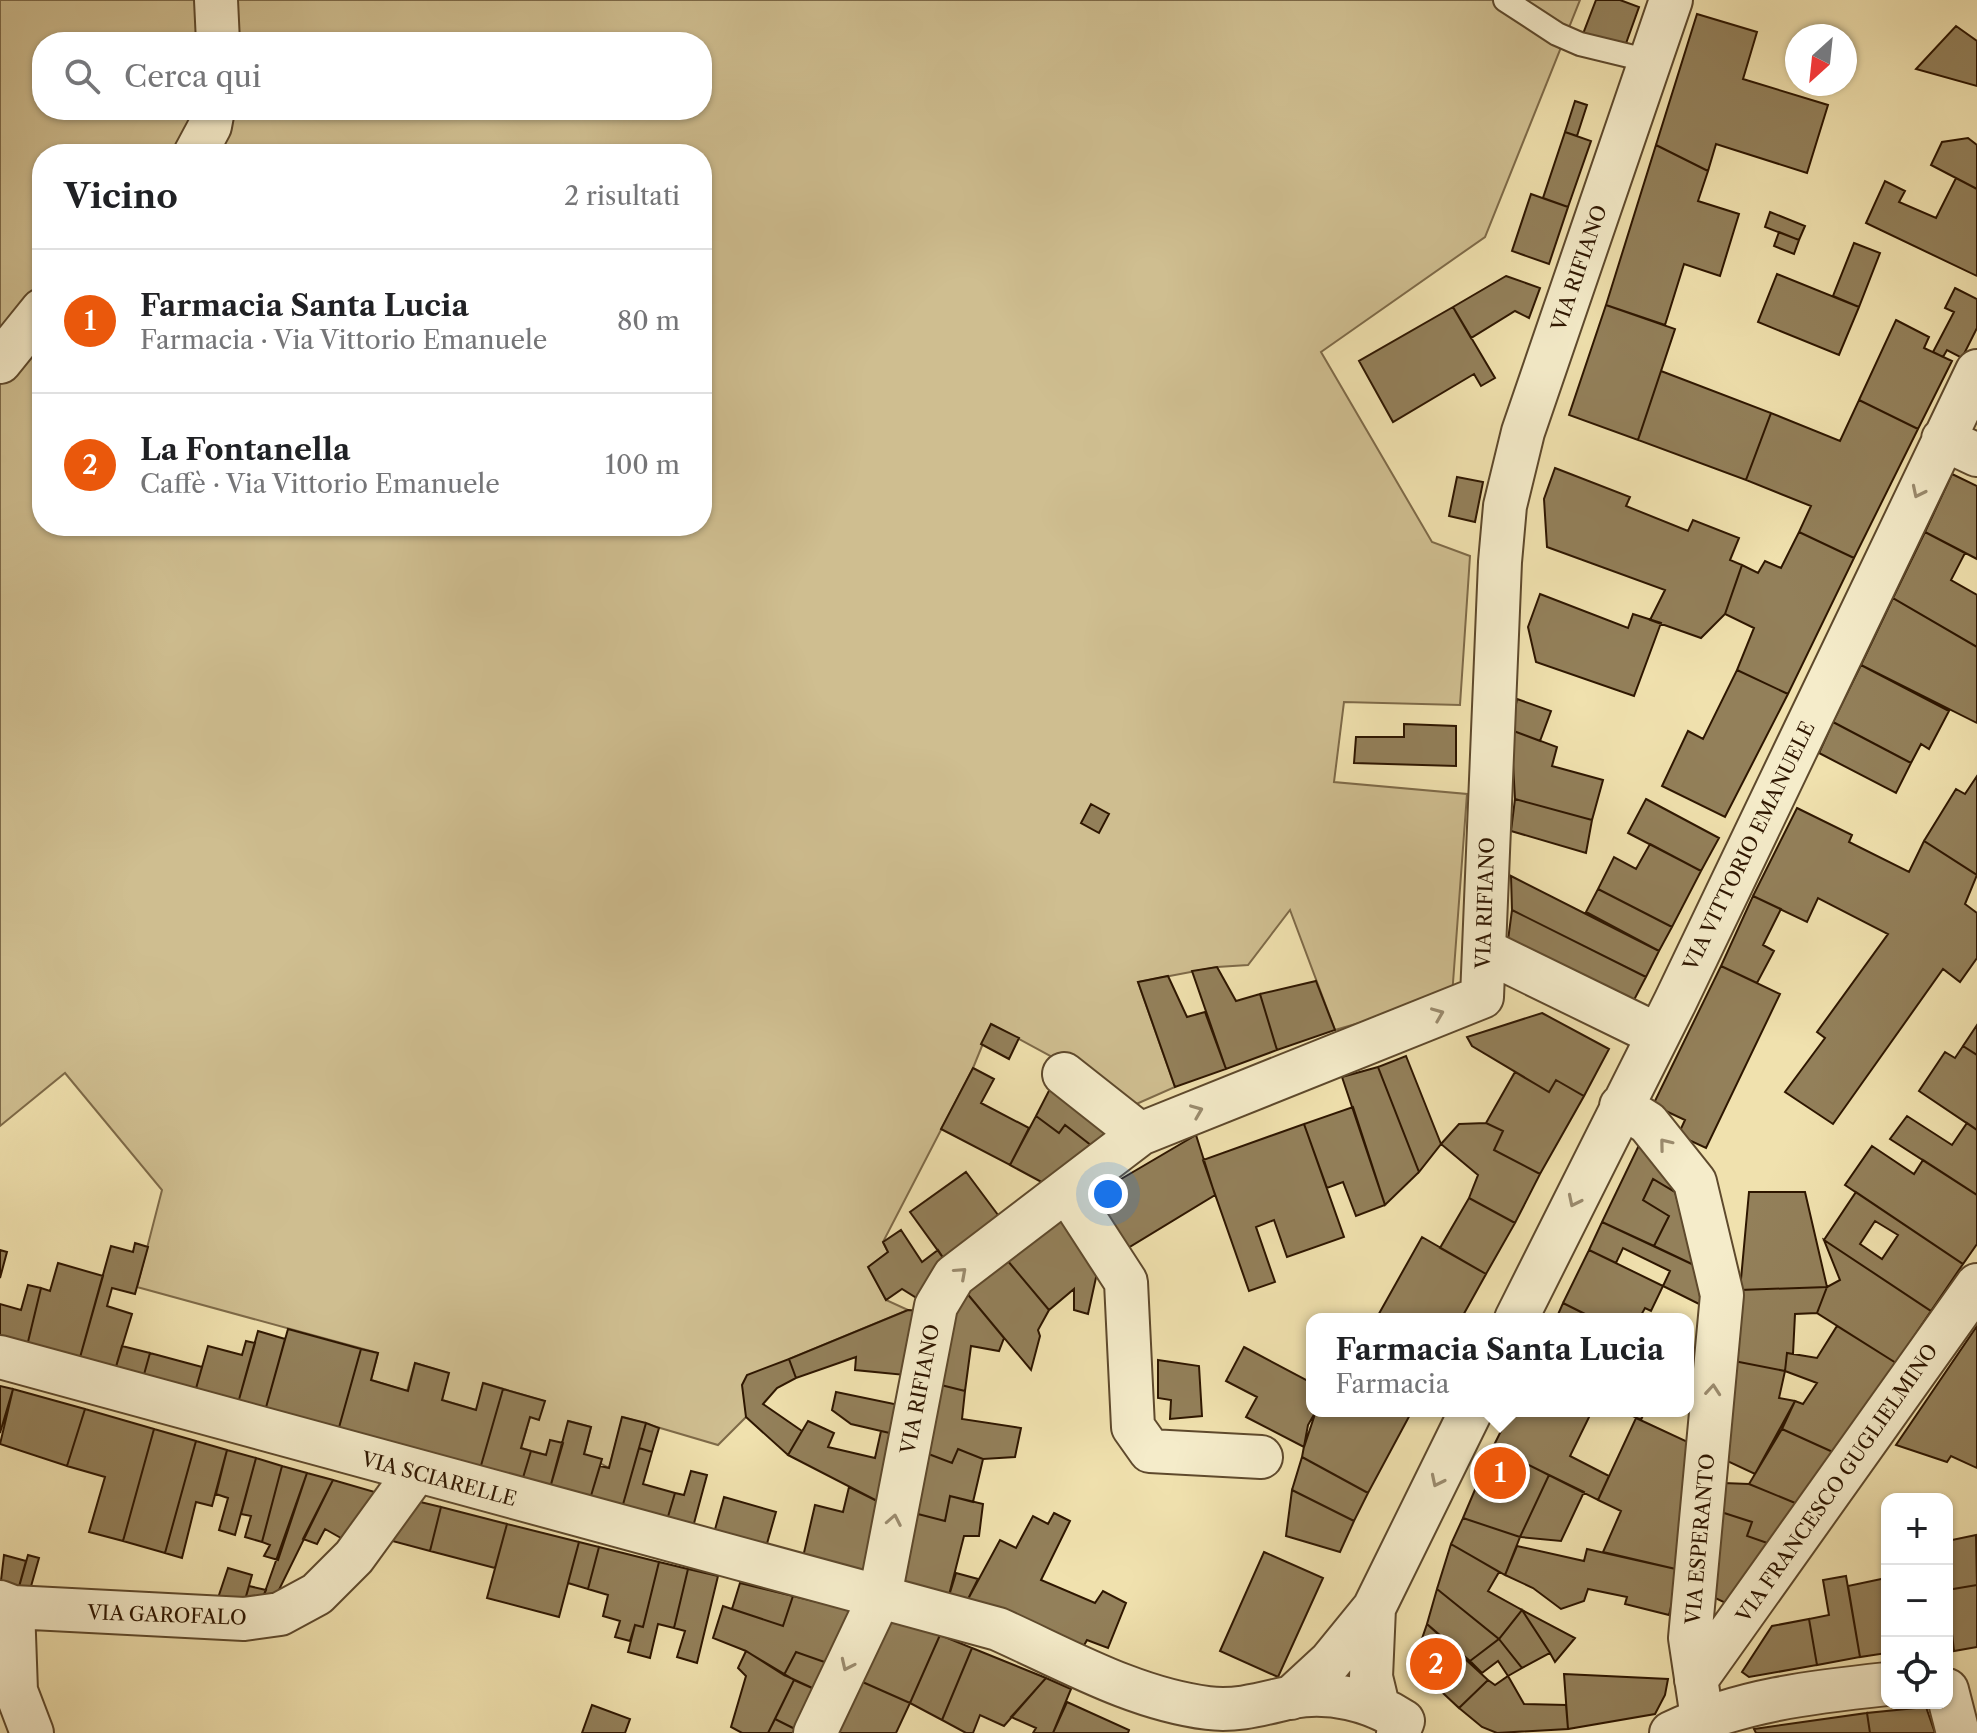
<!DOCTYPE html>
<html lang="it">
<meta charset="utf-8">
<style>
body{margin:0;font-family:"Libre Caslon Text",serif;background:#f2f2f2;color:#202124}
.controls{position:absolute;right:24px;bottom:24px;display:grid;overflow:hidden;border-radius:16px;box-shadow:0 2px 6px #0004}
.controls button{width:72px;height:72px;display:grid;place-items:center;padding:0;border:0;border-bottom:2px solid #e0e0e0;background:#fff;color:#202124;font:40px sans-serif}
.compass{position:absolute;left:1785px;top:24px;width:72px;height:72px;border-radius:50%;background:#fff;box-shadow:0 2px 6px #0004;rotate:207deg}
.you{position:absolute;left:1108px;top:1194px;width:28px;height:28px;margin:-20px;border:6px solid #fff;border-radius:50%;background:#1a73e8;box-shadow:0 0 0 12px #1a73e833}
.badge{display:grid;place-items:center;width:52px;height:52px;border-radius:50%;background:#ea580c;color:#fff;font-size:26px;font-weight:700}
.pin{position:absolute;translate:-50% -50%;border:4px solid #fff;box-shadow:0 2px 8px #0006}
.popup{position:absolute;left:1306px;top:1313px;width:388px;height:104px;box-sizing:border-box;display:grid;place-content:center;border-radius:16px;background:#fff;filter:drop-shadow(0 2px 6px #0005);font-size:26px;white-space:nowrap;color:#757577}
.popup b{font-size:30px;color:#202124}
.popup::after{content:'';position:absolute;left:50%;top:100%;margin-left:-16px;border:16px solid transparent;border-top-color:#fff}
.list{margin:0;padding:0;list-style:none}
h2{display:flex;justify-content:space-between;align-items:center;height:104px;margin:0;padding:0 32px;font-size:34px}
h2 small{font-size:26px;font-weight:400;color:#757577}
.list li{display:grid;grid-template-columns:52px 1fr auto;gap:24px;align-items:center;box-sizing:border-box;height:144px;padding:0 32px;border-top:2px solid #e0e0e0}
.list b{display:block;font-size:30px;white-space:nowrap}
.list p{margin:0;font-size:26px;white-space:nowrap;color:#757577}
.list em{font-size:26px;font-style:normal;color:#757577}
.icon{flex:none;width:44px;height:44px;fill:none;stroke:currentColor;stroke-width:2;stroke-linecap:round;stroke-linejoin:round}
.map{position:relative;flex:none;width:1977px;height:1733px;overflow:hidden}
.search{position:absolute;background:#fff;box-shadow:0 2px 6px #0004;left:32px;top:32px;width:680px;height:88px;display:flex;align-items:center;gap:20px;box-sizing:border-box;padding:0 28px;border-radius:32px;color:#757577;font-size:30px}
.panel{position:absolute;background:#fff;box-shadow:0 2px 6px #0004;left:32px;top:144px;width:680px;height:392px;border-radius:32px}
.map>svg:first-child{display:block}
.green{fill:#cfbe90;stroke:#7e6a48;stroke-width:2}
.building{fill:#93805a;stroke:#2e1600;stroke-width:2;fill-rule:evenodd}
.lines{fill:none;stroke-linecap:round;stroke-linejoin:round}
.lane-casing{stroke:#5e492c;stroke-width:26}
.street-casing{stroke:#5e492c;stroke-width:46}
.lane{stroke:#f5ecca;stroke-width:22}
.street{stroke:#f5ecca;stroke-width:42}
.oneway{stroke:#9b8c6f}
.labels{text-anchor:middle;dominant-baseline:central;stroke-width:7;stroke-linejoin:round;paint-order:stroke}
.street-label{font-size:20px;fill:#2e1600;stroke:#f5ecca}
</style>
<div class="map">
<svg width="1977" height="1733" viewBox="0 0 1977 1733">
<rect width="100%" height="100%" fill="#f0e1ae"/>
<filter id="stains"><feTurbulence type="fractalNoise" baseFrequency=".0025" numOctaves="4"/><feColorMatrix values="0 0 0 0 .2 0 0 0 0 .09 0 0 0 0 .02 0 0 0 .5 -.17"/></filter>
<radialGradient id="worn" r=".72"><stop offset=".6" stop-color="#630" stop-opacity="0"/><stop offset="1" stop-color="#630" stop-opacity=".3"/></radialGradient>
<path class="green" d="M0,0h206l3,42h-167v68h161l-21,44h-140v140l-42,45z
M225,0h1355l-95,237 -164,115 111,190 38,14 -10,149 -116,-3 -10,80 133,12 -15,202 -117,34 -45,-120 -42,55 -31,2 -79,15 37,105 -50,22 -56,-43 -78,-42 -18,44 -90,174 5,10 -19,15 17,33 22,10 -119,49 -43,58 -28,28 -95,-28 -14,51 -25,-14 7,-27 -22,-6 -6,22 -17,12 -25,-7 9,-31 14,-16 -60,-18 -8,27 -34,-10 6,-27 -33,-10 -8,28 -36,-11 7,-27 -241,-66 25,-97 -97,-117 -65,53v-750l42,-51v201h660v-372h-494l14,-44h480v-68h-475z"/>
<path class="building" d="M1596,0h24l19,7 -15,42 -41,-15z
M1697,14l60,18 -14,47 85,26 -21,68 -91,-29 -8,27 -52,-26z
M1956,26l21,15v45l-61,-17z
M1575,101l12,4 -10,31 -12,-4z
M1565,132l26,9 -23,66 -25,-9z
M1968,138l9,7v44l-46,-24 11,-23z
M1656,145l52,26 -10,30 41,13 -19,62 -36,-12 -19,61 -59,-20z
M1956,178l21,11v87l-111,-53 19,-42 20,10 -6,11 37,16z
M1531,194l37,13 -19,57 -37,-13z
M1770,212l35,14 -6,14 -34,-13z
M1779,232l20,8 -5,14 -20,-8z
M1854,243l26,10 -21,54 -26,-11z
M1777,274l82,33 -20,48 -81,-33z
M1506,276l34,12 -11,30 -14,-7 -44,27 -18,-31z
M1955,288l22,11v29l-15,30 -15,-8 -4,7 -10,-5 21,-40 -9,-4z
M1606,305l69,24 -37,111 -69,-25z
M1453,307l42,71 -14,8 -7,-12 -81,48 -34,-61z
M1896,320l33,17 -5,11 28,13 -34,68 -59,-29z
M1661,371l110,42 -25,67 -108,-40z
M1859,400l59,29 -64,129 -55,-26 12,-26 -65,-26 25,-67 69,28z
M1555,468l75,29 -4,9 62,25 5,-11 46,18 -9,22 12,5 -17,49 -24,24 -51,-18 15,-30 -118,-43 -3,-48z
M1952,474l25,12v73l-52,-27z
M1457,477l26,5 -8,40 -26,-6z
M1799,532l55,26 -66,136 -51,-24 17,-42 -29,-14 17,-49 16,8 7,-12 16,7z
M1925,532l40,21 -14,27 26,15v52l-84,-49z
M1540,594l88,34 5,-14 28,9 -27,73 -98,-34 -8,-35z
M1893,598l84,49v76l-116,-58z
M1861,665l88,46 -20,38 -8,-5 -10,19 -78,-41z
M1737,670l51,24 -63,123 -63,-31 26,-55 15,8z
M1517,699l34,12 -11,30 -29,-11z
M1833,722l78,41 -15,30 -77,-40z
M1404,724l52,2v40l-102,-3 2,-26h48z
M1511,730l46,17 -5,19 51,14 -11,40 -77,-21z
M1977,776v99l-53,-34 32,-52 9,5z
M1515,799l77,21 -6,33 -75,-22z
M1646,799l73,39 -18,33 -73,-38z
M1091,804l18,10 -10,19 -18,-10z
M1797,808l55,27 -3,7 60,30 15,-31 53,34 -12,29 12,9v45l-17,24 -17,-13 -110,155 -48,-32 40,-54 -8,-6 71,-98 -70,-36 -11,24 -54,-26z
M1650,844l51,27 -29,56 -74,-38 16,-32 22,12z
M1511,876l148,75 -13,26 -134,-67z
M1598,889l74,38 -13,24 -73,-39z
M1753,896l28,13 -18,36 11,6 -17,32 -36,-17z
M1512,910l134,67 -12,23 -126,-60z
M1721,966l59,28 -74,154 -28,-13 7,-15 -32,-15z
M1217,967l19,34 24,-7 17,56 -51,19 -34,-98z
M1168,976l19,41 18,-5 21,57 -51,18 -37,-105z
M1316,981l19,49 -58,20 -17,-56z
M1542,1013l67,36 -25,47 -28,-16 -7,12 -77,-46 -5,-9z
M991,1024l28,14 -10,21 -28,-15z
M1977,1025v30l-14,-9z
M1963,1046l14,9v75l-58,-39 26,-39 10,6z
M1406,1056l35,88 -22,28 -41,-105z
M1378,1067l41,105 -34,33 -43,-128z
M973,1068l21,11 -13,24 48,25 -19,37 -69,-36z
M1515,1072l34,20 7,-12 28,16 -44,78 -46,-24 9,-19 -17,-8z
M1055,1079l60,50 -23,17 -27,-21 -6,8 -23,-17z
M1353,1107l32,98 -29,11 -13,-34 -16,6 -23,-64z
M1036,1116l23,17 6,-8 27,21 -45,39 -37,-20z
M1907,1116l45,29 15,-22 10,7v65l-87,-56z
M1486,1123l17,8 -9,19 46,24 -25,49 -46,-25 9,-23 -37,-31 18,-20z
M1304,1124l40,113 -57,20 -13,-37 -18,7 19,55 -26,9 -46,-131z
M1196,1135l19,60 -97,59 -31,-55z
M1641,1141l23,26 11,25 -22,-13 -10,21 26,16 -15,30 -52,-24z
M1872,1146l42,28 9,-14 54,35v49l-14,20 -118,-79z
M966,1172l35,47 -57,40 -34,-47z
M1653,1179l22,13 21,74 -42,-20 15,-30 -26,-16z
M1749,1192h56l22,95 -87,3z
M1856,1192l107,72 -32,47 -107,-71zM1875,1221l23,14 -16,24 -22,-15z
M1469,1198l46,25 -29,51 -46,-26z
M1060,1216l37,57 -9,41 -14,-4v-21l-25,21 -42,-50z
M1602,1222l94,44 5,39 -38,-19 7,-15 -47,-23 -7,15 -27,-13z
M901,1230l21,32 16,-12 6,9 -21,43 -21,-13 -16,11 -18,-33 20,-15 -5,-10z
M1422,1237l64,37 -25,45h-85z
M1824,1240l107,71 -35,52 -79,-50 10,-26 13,-7z
M135,1243l13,4 -13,47 -23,-6 -5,18 25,8 -17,56 -36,-9 32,-115 22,6z
M0,1250l7,2 -7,26z
M1589,1250l74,36 -12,25 -6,-3 -6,11h-44l-32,-16z
M1007,1260l42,50 -11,20 2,6 -9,34 -66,-79z
M58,1263l45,13 -24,85 -52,-15 14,-58 9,3z
M28,1285l13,3 -14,58 -27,-7v-35l21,6z
M1827,1287l-10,26 -22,1 -2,40 -6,-1 -2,18 -51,-10 6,-71z
M965,1291l39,47 -5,13 -28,-5 -6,45 -28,-7 10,-67z
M1563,1303l32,16h-39z
M908,1310l12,1 -15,64 -50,-5 1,-13 -60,21 -7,-19z
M1837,1326l59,37 -61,90 -53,-24 13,-28 8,3 14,-21 -32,-12 2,-18 30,5z
M1977,1326v142l-26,-12 -4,6 -51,-17z
M288,1329l73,20 -23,82 -73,-20z
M258,1331l27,8 -20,72 -27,-8z
M246,1341l9,2 -17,60 -43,-11 13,-46 34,9z
M122,1346l28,7 -7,25 -28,-8z
M1244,1347l68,36v28h4l-12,36 -58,-30 11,-20 -31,-16z
M361,1349l17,4 -7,27 37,11 7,-28 34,10 -7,27 34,10 7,-27 20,6 -23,80 -142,-38z
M150,1353l52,14 -7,25 -52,-14z
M789,1359l7,19 -19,10 -14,16 39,27 -14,24 -42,-38 -4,-32 5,-10z
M1158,1360l41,6 3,50 -32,3 1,-19 -13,-2z
M1734,1361l51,10 -6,27 16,3 -40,73 -30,-14z
M937,1384l28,7 -3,28 59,9 -6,29 -32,2 -25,-10 -6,14 -26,-10z
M0,1386l13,3 -13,44z
M13,1389l72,20 -18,57 -67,-22z
M503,1389l42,12 -6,19 -9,-3 -9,31 10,3 -9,30 -42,-12z
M836,1392l63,13 -5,29 -43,-10 -19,-14z
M85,1409l69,20 -31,112 -34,-9 16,-55 -38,-11z
M1316,1411h96l-44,82 -66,-36 6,-32z
M1511,1411h81l-22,45 39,20 -11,24 -105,-53z
M1622,1411h23l-4,9z
M622,1417l24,6 -24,85 -32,-9 10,-33 9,2z
M1636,1418l54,25 -10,127 -77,-18 18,-41 -23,-11z
M568,1421l23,6 -7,27 18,5 -12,40 -40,-11z
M808,1421l26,12 -6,14 47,11 6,-27 13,3 -11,70 -95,-49z
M646,1423l13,5 -7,24 -13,-4z
M154,1429l42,12 -31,112 -42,-12z
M1782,1429l53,24 -35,52 -51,-21z
M550,1440l13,3 -13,45 -28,-7 9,-30 15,4z
M196,1441l31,9 -15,56 -16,-4 -14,56 -17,-5z
M1493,1447l56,28 -29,62 -57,-19z
M639,1448l13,4 -9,32 32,9 -8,27 -45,-12z
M958,1449l25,10 -10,43 -23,-6 -5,25 -31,-8 12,-60 26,10z
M227,1450l29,8 -21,77 -16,-5 9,-32 -12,-4z
M1302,1457l66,36 -14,28 -62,-31z
M256,1458l26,8 -20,76 -17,-5 6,-21 -10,-2z
M282,1466l25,7 -29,87 -14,-4 6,-11 -8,-3z
M691,1471l16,4 -14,52 -26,-7 8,-27 9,2z
M307,1473l26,7 -59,120 -13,3z
M1549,1475l35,17 -23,49 -41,-4z
M333,1480l52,15 -37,47 -23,-13 -8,15 -14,-5z
M1723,1483l26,1 51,21 -27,40 -26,-9 5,-14 -31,-10z
M849,1487l34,17 -16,70 -64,-17 12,-52 28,7z
M1292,1490l62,31 -14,31 -54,-16z
M950,1496l33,8 -4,32h-15l-16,63 -47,-14 13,-72 31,8z
M724,1497l52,15 -10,35 -52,-14z
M408,1499l33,8 -11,44 -49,-13z
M441,1507l66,17 -12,44 -65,-17z
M1721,1512l31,10 -5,14 26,9 -41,61 -19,-9z
M1054,1513l16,8 -29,59 54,23 8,-12 23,12 -18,45 -21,-8 -5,9 -115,-48 33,-61 16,8 17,-32 15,8z
M1463,1518l57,19 -15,38 -54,-31z
M507,1524l72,18 -20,75 -72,-19z
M1976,1535l1,50 -30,5v-49z
M579,1542l20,5 -11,42 -20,-6z
M1451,1544l48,28 -11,19 34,19 -23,29 -62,-50z
M1517,1546l67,15 3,-12 93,21 -11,45 -44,-11 2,-7 -39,-8 -4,12 -23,8 -28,-21 -28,-13z
M599,1547l60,15 -16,65 -8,-2 -5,16 -15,-4 5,-16 -17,-5 5,-21 -20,-6z
M1264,1552l59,26 -45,99 -58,-26z
M4,1555l22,6 -9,33 -17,-5z
M28,1555l11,3 -11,39 -11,-3z
M659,1562l29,7 -14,59 -16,-4 -8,34 -22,-6 7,-27 8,2z
M228,1568l24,7 -9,32h-28z
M688,1569l30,7 -21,87 -20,-6 8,-26 -11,-3z
M956,1573l22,6 -11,22 -19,-2z
M1846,1576l14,81 -43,8 -8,-46 20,-4 -6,-35z
M1886,1578l1,75 -27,4 -12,-71z
M740,1583l53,13 -10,30 -51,-17z
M1977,1585v62l-23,4 -7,-61z
M249,1586l17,4 -5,13 -18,4z
M1437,1589l62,50 -29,22 -43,-37z
M793,1596l66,16 -26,53 -37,-13 -12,23 -38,-24 -33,-13 10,-32 60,20z
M1522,1610l53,28 -20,24 -5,-9z
M1522,1610l28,43 -28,15 -23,-29z
M1947,1614l7,37h-7z
M1809,1619l8,46 -68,12 -7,-5 30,-46z
M890,1621l50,14 -30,68 -52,-23z
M1427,1624l61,56 -29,28 -46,-43z
M940,1635l32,13 -30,72 -32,-17z
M1499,1639l23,29 -14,8 -10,-15 -16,12 -12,-12z
M972,1648l74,30 -42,48 -24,-11 -7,18h-7l-24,-13z
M746,1651l48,29 -26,53h-26l-11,-6 15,-51 -8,-8z
M796,1652l37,13 -12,27 -37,-17z
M1564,1674l104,5 -3,16 -10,19 -87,15z
M1508,1676l16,28 42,1 2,24 -71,4 -15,-6 -23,-19 29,-28 7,5z
M1046,1678l25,11 -18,44h-20l3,-5 -25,-11z
M794,1680l27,12 -22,39 -24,-12z
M858,1680l52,23 -14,30h-60z
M1067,1702l62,28 -1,3h-75z
M592,1705l38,14 -5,14h-43z
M1926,1707l9,26h-65l-3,-20z
M1867,1713l3,20h-114l-2,-4z
M775,1719l24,12 -1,2h-30z"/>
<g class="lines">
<defs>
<path id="lane" d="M1505,0l52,34 23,10 70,17"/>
<path id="street" d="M216,0l2,42
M195,154l15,-28 3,-16
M0,362l42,-52
M1943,439l34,16
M1484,950l174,85
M1064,1074l76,60
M1621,1106l27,17 47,59 27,113 -32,343 12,80
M1067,1191l59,91 7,145 17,24 111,6
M1516,1319l159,-317 302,-631
M0,1357l998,272c67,30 136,70 210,79 29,4 57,-5 84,-11 38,-7 79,3 111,24l-5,12
M0,1602l13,5 231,12 36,-5 37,-20 37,-37 61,-84
M13,1607l3,84 16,42
M1696,1680l281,-395
M1947,1690l11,43
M1291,1698l39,-36 44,-54
M1378,1706l-7,-29 3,-69 97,-197
M815,1733l65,-137 56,-290 18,-30 186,-142 342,-137 18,-435 5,-56 18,-74 148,-432
M1671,1733c69,-33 141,-41 216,-49"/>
</defs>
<use href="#lane" class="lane-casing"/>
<use href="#street" class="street-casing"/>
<use href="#lane" class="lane"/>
<use href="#street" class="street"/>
</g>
<defs><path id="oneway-chevron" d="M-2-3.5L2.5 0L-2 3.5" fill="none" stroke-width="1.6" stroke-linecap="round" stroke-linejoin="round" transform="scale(2)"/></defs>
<g class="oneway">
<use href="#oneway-chevron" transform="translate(1918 492) rotate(116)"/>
<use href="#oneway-chevron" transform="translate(1438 1014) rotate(-22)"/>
<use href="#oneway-chevron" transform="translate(1197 1111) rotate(-22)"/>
<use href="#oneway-chevron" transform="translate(1665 1144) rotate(-129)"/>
<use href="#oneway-chevron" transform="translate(1574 1201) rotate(116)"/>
<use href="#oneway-chevron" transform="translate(961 1273) rotate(-42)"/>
<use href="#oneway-chevron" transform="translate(1713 1390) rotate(-85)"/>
<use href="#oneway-chevron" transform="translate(1437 1481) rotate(116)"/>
<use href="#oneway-chevron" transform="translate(894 1520) rotate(-79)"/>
<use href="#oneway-chevron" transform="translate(847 1665) rotate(115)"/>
</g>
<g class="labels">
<g class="street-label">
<text transform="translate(1579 268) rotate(-71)">VIA RIFIANO</text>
<text transform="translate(1749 846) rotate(-64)">VIA VITTORIO EMANUELE</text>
<text transform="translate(1485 903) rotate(-88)">VIA RIFIANO</text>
<text transform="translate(920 1389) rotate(-79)">VIA RIFIANO</text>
<text transform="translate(439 1479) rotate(15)">VIA SCIARELLE</text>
<text transform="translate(1837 1483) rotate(-55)">VIA FRANCESCO GUGLIELMINO</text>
<text transform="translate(1700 1539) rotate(-85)">VIA ESPERANTO</text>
<text transform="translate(167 1615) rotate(2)">VIA GAROFALO</text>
</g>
</g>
<rect width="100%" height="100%" filter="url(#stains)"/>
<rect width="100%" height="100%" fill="url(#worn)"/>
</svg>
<div class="controls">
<button>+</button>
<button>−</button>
<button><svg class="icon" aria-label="locate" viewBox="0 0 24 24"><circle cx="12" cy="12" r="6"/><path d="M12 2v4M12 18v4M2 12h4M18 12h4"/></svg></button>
</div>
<svg class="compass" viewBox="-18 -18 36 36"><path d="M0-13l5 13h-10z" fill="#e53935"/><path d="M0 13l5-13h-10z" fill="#757577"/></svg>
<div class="you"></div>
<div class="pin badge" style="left:1500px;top:1473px">1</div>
<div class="popup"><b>Farmacia Santa Lucia</b>Farmacia</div>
<div class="pin badge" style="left:1436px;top:1664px">2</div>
<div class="search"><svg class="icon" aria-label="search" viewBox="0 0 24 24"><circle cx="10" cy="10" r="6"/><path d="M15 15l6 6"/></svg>Cerca qui</div>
<section class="panel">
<h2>Vicino<small>2 risultati</small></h2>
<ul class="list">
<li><span class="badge">1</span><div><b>Farmacia Santa Lucia</b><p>Farmacia · Via Vittorio Emanuele</p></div><em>80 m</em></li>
<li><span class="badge">2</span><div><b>La Fontanella</b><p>Caffè · Via Vittorio Emanuele</p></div><em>100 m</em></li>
</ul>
</section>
</div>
